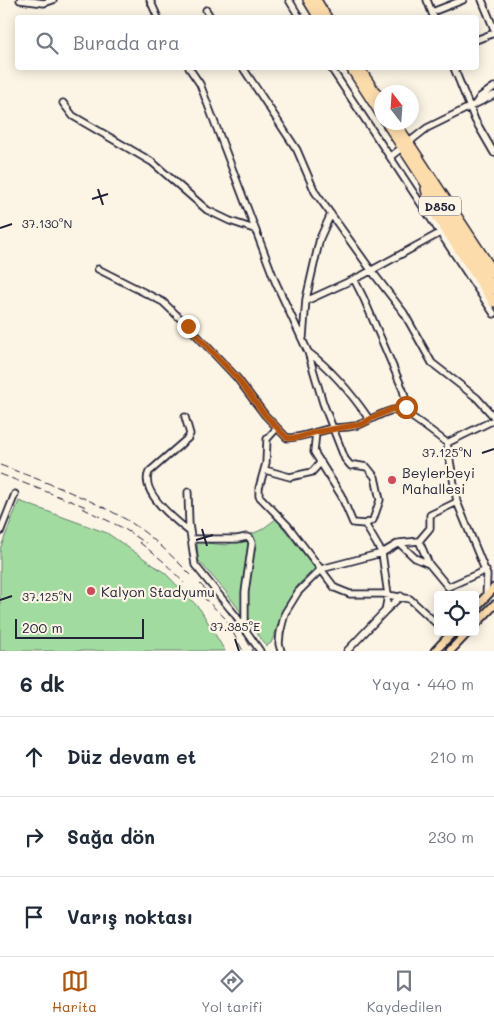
<!DOCTYPE html>
<html lang="tr">
<meta charset="utf-8">
<style>
body{margin:0;font-family:Mali,sans-serif;background:#f6f6f7;color:#1f2937}
.controls{position:absolute;right:15px;bottom:15px;display:grid;overflow:hidden;border-radius:5px;box-shadow:0 2px 12px #0003}
.controls button{width:45px;height:45px;display:grid;place-items:center;padding:0;border:0;border-bottom:1px solid #e0e1e3;background:#fff;color:#1f2937;font:25px sans-serif}
.compass{position:absolute;left:374px;top:85px;width:45px;height:45px;border-radius:50%;background:#fff;box-shadow:0 2px 12px #0003;rotate:343deg}
.scale{position:absolute;left:15px;bottom:12px;width:129px;box-sizing:border-box;padding-left:5px;border:2px solid #22223b;border-top:0;font-size:14px;line-height:18px;white-space:nowrap;color:#22223b;-webkit-text-stroke:4px #fcf5e5;paint-order:stroke}
.stop{position:absolute;width:15px;height:15px;margin:-11px;border:4px solid #b45309;border-radius:50%;background:#fff}
.stop.end{background:#b45309;border-color:#fff;box-shadow:0 1px 5px #0008}
.list{margin:0;padding:0;list-style:none}
h2{display:flex;justify-content:space-between;align-items:center;height:65px;margin:0;padding:0 20px;font-size:21px}
h2 small{font-size:16px;font-weight:400;color:#747a83}
.list li{display:grid;grid-template-columns:32px 1fr auto;gap:15px;align-items:center;box-sizing:border-box;height:80px;padding:0 20px;border-top:1px solid #e0e1e3}
.list b{display:block;font-size:19px;white-space:nowrap}
.list em{font-size:16px;font-style:normal;color:#747a83}
.icon{flex:none;width:28px;height:28px;fill:none;stroke:currentColor;stroke-width:2;stroke-linecap:round;stroke-linejoin:round}
.map{position:relative;flex:none;width:494px;height:651px;overflow:hidden}
.search{position:absolute;background:#fff;box-shadow:0 2px 12px #0003;left:15px;right:15px;top:15px;height:55px;display:flex;align-items:center;gap:12px;box-sizing:border-box;padding:0 18px;border-radius:5px;color:#747a83;font-size:19px}
.sheet{height:305px;background:#fff}
nav{display:flex;justify-content:space-around;align-items:center;box-sizing:border-box;height:70px;border-top:1px solid #e0e1e3;background:#fff;font-size:14px;color:#747a83}
nav a{display:grid;justify-items:center;gap:2px}
nav .on{color:#b45309}
.map>svg:first-child{display:block}
.green{fill:#a2dba0;stroke:#627e6e}
.lines{fill:none;stroke-linecap:round;stroke-linejoin:round}
.minor-casing{stroke:#22223b;stroke-width:9}
.major-casing{stroke:#22223b;stroke-width:11}
.highway-casing{stroke:#22223b;stroke-width:12}
.minor{stroke:#fcf5e5;stroke-width:5.5}
.major{stroke:#fcdcab;stroke-width:7}
.highway{stroke:#fcdcab;stroke-width:9}
.rail{stroke:#22223b;stroke-width:1;stroke-dasharray:8 4;stroke-linecap:butt}
.route{stroke:#b45309;stroke-width:6}
.ticks{fill:none;stroke:#22223b;stroke-width:2}
.poi-dot{fill:#d1495b;stroke:#fcf5e5;stroke-width:2}
.labels{text-anchor:middle;dominant-baseline:central;stroke-width:4.5;stroke-linejoin:round;paint-order:stroke}
.shield{fill:#fcf5e5;stroke:#63616e;stroke-width:1}
.shield-label{font-size:12px;font-weight:bold;fill:#22223b}
.poi-label{font-size:14px;fill:#22223b;stroke:#fcf5e5;text-anchor:start}
.ticks-label{font-size:12px;text-anchor:middle;fill:#22223b;stroke:#fcf5e5;stroke-width:4.5;stroke-linejoin:round;paint-order:stroke}
</style>
<div class="map">
<svg width="494" height="651" viewBox="0 0 494 651">
<rect width="100%" height="100%" fill="#fcf5e5"/>
<filter id="ink" filterUnits="userSpaceOnUse"><feTurbulence type="fractalNoise" baseFrequency=".02" numOctaves="2"/><feDisplacementMap in="SourceGraphic" scale="10" xChannelSelector="R" yChannelSelector="G"/><feConvolveMatrix kernelMatrix="1 2 1 2 8 2 1 2 1" color-interpolation-filters="sRGB"/></filter>
<g filter="url(#ink)">
<path class="green" d="M19,501l88,32 58,40 35,36 25,42h-225v-102z
M276,519l39,49 -17,17 -11,18 -16,40 -5,3 -40,-54 -28,-32 -1,-18 29,3 35,-15z"/>
<g class="lines">
<defs>
<path id="minor" d="M20,0l24,3 9,-3
M150,0l8,18
M289,0l11,18
M427,0l7,18
M482,0l12,29
M206,10l5,8
M432,12l31,-12
M476,40l18,-7
M189,68l11,16 75,197 33,71 15,51 22,56 6,7 4,-1 12,2 8,10 5,23 -7,20 -8,4
M243,68l54,82 18,42 56,78 33,43 28,50 45,35 17,19
M331,68l163,246
M454,68l21,52 19,33
M63,103l10,13 79,46 55,48 23,11 24,8
M476,103l4,-6 14,-10
M390,157l37,-29 67,-33
M98,269l65,33 25,24 49,52 28,37 22,23c15,0 30,-7 46,-10 9,-1 21,0 30,-5 9,-4 27,-15 36,-13 8,2 39,26 48,33l10,59 30,73 -1,22
M354,279l10,20 39,91 3,11v12
M306,301l57,-26 77,-42
M303,338l3,-39 14,-61 11,-24
M308,352c24,18 44,42 61,67
M185,417l5,17 -2,4 -39,34c-10,20 27,49 41,60
M277,428l-10,11 -1,24 -7,25v8l29,30 47,62 15,6h33l27,5 28,26
M316,432l-2,20 27,43 12,28 12,1 17,29 6,42 -3,16 -38,40
M447,443l47,-23
M265,470l25,7 22,-5 9,-10
M188,492l1,32 6,41 41,51 24,35
M457,502l-27,13v13l-11,13 10,23 19,23 38,-17
M0,532l15,-38
M191,539h46l10,-2 3,1 2,5 -7,49v38
M399,543l16,15 14,6
M385,611l16,-15
M281,651l-2,-7 1,-11 5,-20 13,-21 23,-23 61,-16 17,-10 20,-2"/>
<path id="major" d="M475,608l19,-20
M475,625l19,-20
M435,651l18,-19
M450,651l18,-19"/>
<path id="highway" d="M308,0l11,18
M316,0l11,18
M351,68l31,48
M359,68l23,34
M386,122l108,167
M395,122l99,151
M426,189l4,16 64,97"/>
</defs>
<use href="#minor" class="minor-casing"/>
<use href="#major" class="major-casing"/>
<use href="#highway" class="highway-casing"/>
<use href="#minor" class="minor"/>
<use href="#major" class="major"/>
<use href="#highway" class="highway"/>
<path class="rail" d="M0,465c43,16 87,32 127,55 24,15 44,35 64,55
M0,474l89,34
M82,508l41,20 23,15
M139,542l24,19 21,22
M200,584l32,31 21,36
M202,596l23,22 18,33"/>
</g>
</g>
<g class="lines" filter="url(#ink)">
<path class="route" d="M188,326l49,52 28,37 22,23h9l20,-6 47,-8 7,-5 22,-10 8,1 6,3v-6"/>
</g>
<path class="ticks" d="M98,189l5,16M92,199l16,-5M0,228l12,-4M482,453l12,-4M202,529l5,17M196,540l17,-5M0,600l12,-4M235,639l4,12"/>
<g class="poi-dot">
<circle cx="392" cy="480" r="5"/>
<circle cx="91" cy="591" r="5"/>
</g>
<g class="labels">
<rect class="shield" x="419" y="196.5" width="42" height="19" rx="4"/>
<g class="shield-label">
<text x="440" y="206">D850</text>
</g>
<g class="poi-label">
<text x="402" y="472">Beylerbeyi<tspan x="402" dy="16">Mahallesi</tspan></text>
<text x="101" y="591">Kalyon Stadyumu</text>
</g>
</g>
<g class="ticks-label">
<text x="47" y="228">37.130°N</text>
<text x="447" y="457">37.125°N</text>
<text x="47" y="601">37.125°N</text>
<text x="235" y="631">37.385°E</text>
</g>
</svg>
<div class="controls">
<button><svg class="icon" aria-label="locate" viewBox="0 0 24 24"><circle cx="12" cy="12" r="6"/><path d="M12 2v4M12 18v4M2 12h4M18 12h4"/></svg></button>
</div>
<svg class="compass" viewBox="-18 -18 36 36"><path d="M0-13l5 13h-10z" fill="#e53935"/><path d="M0 13l5-13h-10z" fill="#747a83"/></svg>
<div class="scale">200 m</div>
<div class="stop" style="left:406px;top:407px"></div>
<div class="stop end" style="left:188px;top:326px"></div>
<div class="search"><svg class="icon" aria-label="search" viewBox="0 0 24 24"><circle cx="10" cy="10" r="6"/><path d="M15 15l6 6"/></svg>Burada ara</div>
</div>
<section class="sheet">
<h2>6 dk<small>Yaya · 440 m</small></h2>
<ul class="list">
<li><svg class="icon" aria-label="ahead" viewBox="0 0 24 24"><path d="M12 20V5M6 11l6-6 6 6"/></svg><div><b>Düz devam et</b></div><em>210 m</em></li>
<li><svg class="icon" aria-label="right" viewBox="0 0 24 24"><path d="M7 20v-9h11M14 6l5 5-5 5"/></svg><div><b>Sağa dön</b></div><em>230 m</em></li>
<li><svg class="icon" aria-label="arrive" viewBox="0 0 24 24"><path d="M6 21V4h12l-3 4 3 4H6"/></svg><div><b>Varış noktası</b></div></li>
</ul>
</section>
<nav>
<a class="on"><svg class="icon" aria-label="map" viewBox="0 0 24 24"><path d="M3 6l6-2 6 2 6-2v14l-6 2-6-2-6 2zM9 4v14M15 6v14"/></svg>Harita</a>
<a><svg class="icon" aria-label="directions" viewBox="0 0 24 24"><path d="M12 3l9 9-9 9-9-9zM9 14v-3h6M13 9l2 2-2 2"/></svg>Yol tarifi</a>
<a><svg class="icon" aria-label="saved" viewBox="0 0 24 24"><path d="M7 4h10v16l-5-4-5 4z"/></svg>Kaydedilen</a>
</nav>
